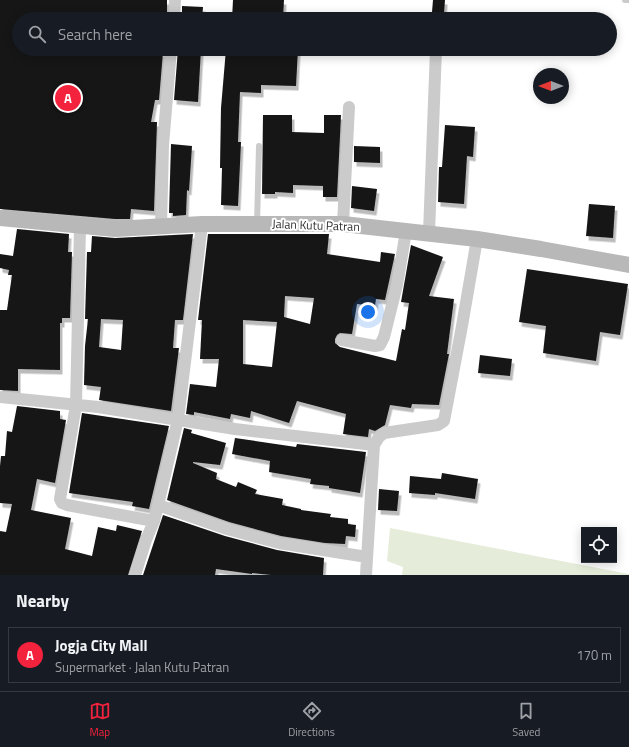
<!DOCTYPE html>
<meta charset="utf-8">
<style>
body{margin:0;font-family:"Titillium Web",sans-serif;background:#242831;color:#f1f3f6}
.controls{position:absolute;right:12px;bottom:12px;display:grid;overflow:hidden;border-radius:0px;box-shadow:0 2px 10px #0003}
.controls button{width:36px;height:36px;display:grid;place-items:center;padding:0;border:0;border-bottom:1px solid #363941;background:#171b24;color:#f1f3f6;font:20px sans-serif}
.compass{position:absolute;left:533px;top:68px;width:36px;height:36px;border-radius:50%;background:#171b24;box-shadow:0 2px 10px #0003;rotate:270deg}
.you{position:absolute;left:368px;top:312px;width:14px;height:14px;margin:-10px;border:3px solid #fff;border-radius:50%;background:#1a73e8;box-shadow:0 0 0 6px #1a73e833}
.badge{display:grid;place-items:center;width:26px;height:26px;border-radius:50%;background:#f3223d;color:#fff;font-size:13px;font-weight:700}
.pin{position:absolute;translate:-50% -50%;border:2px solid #fff;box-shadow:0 1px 4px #0006}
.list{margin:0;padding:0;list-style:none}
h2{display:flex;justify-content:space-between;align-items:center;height:52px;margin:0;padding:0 16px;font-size:17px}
h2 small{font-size:13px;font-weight:400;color:#9ea1a6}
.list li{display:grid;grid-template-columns:26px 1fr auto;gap:12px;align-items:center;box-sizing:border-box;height:56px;margin:0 8px 8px;padding:0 8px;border:1px solid #363941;border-radius:0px}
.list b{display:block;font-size:15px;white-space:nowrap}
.list p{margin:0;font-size:13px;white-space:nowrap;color:#9ea1a6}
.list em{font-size:13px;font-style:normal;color:#9ea1a6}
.icon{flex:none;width:22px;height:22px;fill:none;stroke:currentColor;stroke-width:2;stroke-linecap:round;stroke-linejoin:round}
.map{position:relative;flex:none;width:629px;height:575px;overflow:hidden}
.search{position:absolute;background:#171b24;box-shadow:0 2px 10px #0003;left:12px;right:12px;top:12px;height:44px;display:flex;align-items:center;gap:10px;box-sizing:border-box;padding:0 14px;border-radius:22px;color:#9ea1a6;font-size:15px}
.sheet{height:116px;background:#171b24}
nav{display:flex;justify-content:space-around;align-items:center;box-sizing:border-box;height:56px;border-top:1px solid #363941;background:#171b24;font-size:11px;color:#9ea1a6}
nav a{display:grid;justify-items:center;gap:2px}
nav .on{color:#f3223d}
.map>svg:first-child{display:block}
.green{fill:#e5edda}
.building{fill:#151515;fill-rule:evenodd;filter:url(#shadow)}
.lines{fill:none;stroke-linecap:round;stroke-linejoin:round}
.lane{stroke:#cbcbcb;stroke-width:6}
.street{stroke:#cbcbcb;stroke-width:12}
.secondary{stroke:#b8b8b8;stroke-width:16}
.labels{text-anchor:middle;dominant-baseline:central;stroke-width:4;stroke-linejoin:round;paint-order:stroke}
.street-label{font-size:12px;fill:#2e2e2e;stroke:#fff}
</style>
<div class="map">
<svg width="629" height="575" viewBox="0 0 629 575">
<defs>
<filter id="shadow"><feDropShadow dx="2.5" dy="4.5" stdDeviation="0" flood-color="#0004"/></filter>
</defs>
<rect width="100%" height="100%" fill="#fff"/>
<path class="green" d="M390,528l239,46v1h-227l1,-8 -16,-6z"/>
<path class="building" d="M0,0h167v19h-148v30h95l49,3 -4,48h-4l-4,22h6l-3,89 -23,-2 -1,10h-15l-115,-10z
M233,0h51l-1,19h-51z
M433,0h12l-1,13 -12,-1z
M182,6l21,1 -1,12h-20z
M178,49h23l-3,53 -24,-2z
M226,49h72l-2,37 -35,-1v8l-21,-1 -2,50h3l-3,64 -17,-1 1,-37h-2l1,-60z
M263,115h29v17l32,1v-18h17l-4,82h-14v-11l-30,-1v8l-18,-1v2h-13z
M445,125l30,2 -2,30 -6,-1 -3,48 -26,-2 1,-35h3z
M171,144l21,2 -3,45 -2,-1 -1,25 -13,1v-3h-4z
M354,146l26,1v16l-26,-1z
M352,186l25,3 -3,22 -23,-3z
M589,204l26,2 -2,32 -27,-2z
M17,229l52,5 -1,18h4l-2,66h-8v5h-2v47l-42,-1v22l-18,-1v-80h7l5,-35h-4l1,-5 -9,-2v-14l13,2z
M193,234l-10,86h-8l-2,28h6l-8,63 -72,-11 2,-13 -17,-2 1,-39 3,-27h-3l2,-67h4l1,-16 23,2zM101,319l22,1 -2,30 -22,-3z
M208,234h121l-2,20 53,8 1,-10 14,2 -10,46 -9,-1 -1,7 -18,-2 -5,30 -12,-1 -3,2 -2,4v4l5,4 56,14 6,-32 3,1 4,-27 -8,-1 10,-57 32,12 -14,39 25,3 -7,55h2l-10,51 -27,-1 -1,4 -21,-3 -5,20 -10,6 -6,-2 -1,8 -25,-3 3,-20 -49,-13 -8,22 -38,-12 -1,7 -19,-4 -1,5 -36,-7v3l-8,-1 4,-30 26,3 3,-28h-19l2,-39h-4zM285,296l29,2 -4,26 -26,-7zM243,320l34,2 -5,45 -29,-3z
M527,269l101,15 -8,51 -20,-3 -4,29 -53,-8 3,-27 -27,-4z
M480,355l32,4 -2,17 -32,-3z
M17,406l43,5v8l6,1 -11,63 -18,-4 -6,31 40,8 -6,31 27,7 6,-29 18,4 1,-6 25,6 -14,44h-128v-44l6,1 6,-28 -12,-1v-37l1,-10h4l2,-25 5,1z
M82,413l87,13 -20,83 -17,-3 1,-4 -64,-9z
M184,428l8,2 -1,3 35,10 -6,22 -27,-3v1l24,10 -1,6 20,8 2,-5 19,8 -2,4 28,5 -1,6 19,4v1l30,4 -1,3 18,2v5l8,1 -1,12 -9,-1 -1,8 -20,-1 -44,-7 -52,-14 -62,-22z
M235,438l61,9 1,-3 69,8 -6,41 -31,-5v-2l-19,-2 1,-5 -42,-7 1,-11 -38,-7z
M442,473l36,6 -3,20 -40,-6v2l-26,-2 1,-17 31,3z
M379,489l20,2 -2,20 -19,-1z
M163,515l62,21 52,14 47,8 -1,17h-52l-19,-2v1l-36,-5 -1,6h-72z"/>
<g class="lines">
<path class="lane" d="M625,0h4
M257,224l2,-78"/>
<path class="street" d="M174,19l1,-19
M343,224l6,-117
M161,226l2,-81 8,-96
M80,227l-4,178 -16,94 2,4 5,2 87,16
M429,233l7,-184
M342,340l33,6 5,-1 4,-8 13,-52 9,-54
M0,397l98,10 137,22 139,16
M158,505l69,24 52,14 88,14
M135,575l11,-35 8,-19 4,-16 20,-86 24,-195
M366,575l8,-130 5,-8 5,-4 54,-8 6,-4 18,-95 15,-87"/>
<path class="secondary" d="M0,218l115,11 87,-5h141l134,15 64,10 88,16"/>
</g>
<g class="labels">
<g class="street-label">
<text transform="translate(316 225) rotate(2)">Jalan Kutu Patran</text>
</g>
</g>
</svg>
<div class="controls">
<button><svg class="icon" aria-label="locate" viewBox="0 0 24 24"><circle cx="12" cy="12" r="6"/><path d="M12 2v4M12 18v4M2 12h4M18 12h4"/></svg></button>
</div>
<svg class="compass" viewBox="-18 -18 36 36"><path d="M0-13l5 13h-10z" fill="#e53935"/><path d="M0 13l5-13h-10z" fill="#9ea1a6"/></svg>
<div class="you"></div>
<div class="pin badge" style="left:68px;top:98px">A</div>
<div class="search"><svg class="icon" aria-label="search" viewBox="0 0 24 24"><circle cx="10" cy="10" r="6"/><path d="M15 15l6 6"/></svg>Search here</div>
</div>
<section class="sheet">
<h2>Nearby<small></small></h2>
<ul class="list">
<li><span class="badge">A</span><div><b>Jogja City Mall</b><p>Supermarket · Jalan Kutu Patran</p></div><em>170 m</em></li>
</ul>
</section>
<nav>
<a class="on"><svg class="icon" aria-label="map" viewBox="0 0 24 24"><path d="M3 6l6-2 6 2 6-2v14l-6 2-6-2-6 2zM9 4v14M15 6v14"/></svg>Map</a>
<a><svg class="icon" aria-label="directions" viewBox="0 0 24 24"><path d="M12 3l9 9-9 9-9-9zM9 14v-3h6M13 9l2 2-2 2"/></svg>Directions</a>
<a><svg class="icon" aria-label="saved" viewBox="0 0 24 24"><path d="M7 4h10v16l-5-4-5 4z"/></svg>Saved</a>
</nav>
